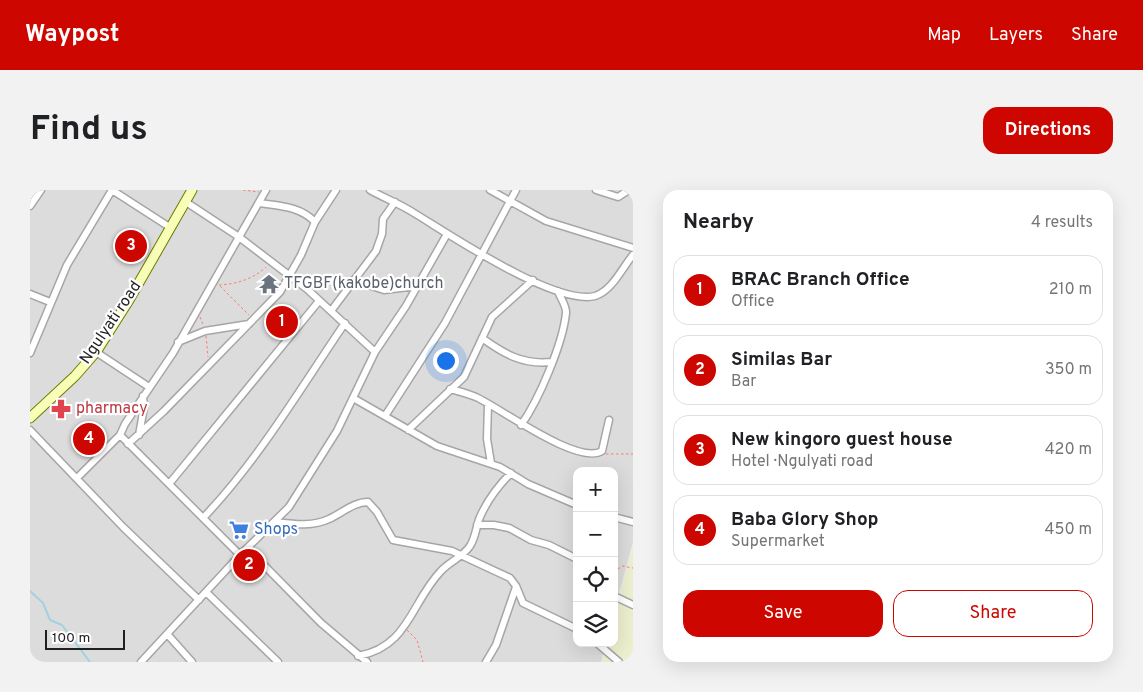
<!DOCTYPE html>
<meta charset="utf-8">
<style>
body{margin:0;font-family:Overpass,sans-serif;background:#f2f2f2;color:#202124}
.controls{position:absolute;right:15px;bottom:15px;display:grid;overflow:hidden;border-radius:10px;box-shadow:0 5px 20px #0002}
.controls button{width:45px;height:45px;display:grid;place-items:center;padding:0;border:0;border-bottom:1px solid #e0e0e0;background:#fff;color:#202124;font:25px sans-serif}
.scale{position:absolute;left:15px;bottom:12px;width:80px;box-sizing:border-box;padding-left:5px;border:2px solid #1f1f1f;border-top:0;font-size:14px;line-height:18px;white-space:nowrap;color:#1f1f1f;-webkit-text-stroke:4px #fff;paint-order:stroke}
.you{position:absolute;left:415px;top:170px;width:18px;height:18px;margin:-12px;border:4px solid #fff;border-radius:50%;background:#1a73e8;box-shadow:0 0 0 8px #1a73e833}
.badge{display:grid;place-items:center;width:32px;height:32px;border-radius:50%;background:#ce0600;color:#fff;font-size:16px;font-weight:700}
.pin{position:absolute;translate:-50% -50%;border:2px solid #fff;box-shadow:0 1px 5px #0006}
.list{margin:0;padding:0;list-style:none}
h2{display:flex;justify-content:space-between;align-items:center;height:65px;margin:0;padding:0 20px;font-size:21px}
h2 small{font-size:16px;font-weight:400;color:#757577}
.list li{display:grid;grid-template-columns:32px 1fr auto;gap:15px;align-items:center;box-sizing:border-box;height:70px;margin:0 10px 10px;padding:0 10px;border:1px solid #e0e0e0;border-radius:15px}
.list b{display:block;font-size:19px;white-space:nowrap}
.list p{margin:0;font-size:16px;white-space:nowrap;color:#757577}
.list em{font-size:16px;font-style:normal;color:#757577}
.actions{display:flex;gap:10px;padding:15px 20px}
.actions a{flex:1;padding:11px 0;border:1px solid #ce0600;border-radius:15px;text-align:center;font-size:18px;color:#ce0600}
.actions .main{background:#ce0600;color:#fff}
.icon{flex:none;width:28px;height:28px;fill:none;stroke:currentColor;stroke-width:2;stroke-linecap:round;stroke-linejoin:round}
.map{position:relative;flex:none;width:603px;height:472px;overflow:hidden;border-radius:15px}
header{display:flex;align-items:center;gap:30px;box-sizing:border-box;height:70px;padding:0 25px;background:#ce0600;color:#fff}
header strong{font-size:24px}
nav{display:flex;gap:28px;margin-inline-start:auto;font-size:18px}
.intro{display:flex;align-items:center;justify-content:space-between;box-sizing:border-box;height:120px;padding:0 30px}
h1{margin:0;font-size:35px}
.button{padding:12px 22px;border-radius:15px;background:#ce0600;color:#fff;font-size:18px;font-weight:700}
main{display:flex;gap:30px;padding:0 30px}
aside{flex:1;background:#fff;border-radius:15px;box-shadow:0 5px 20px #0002}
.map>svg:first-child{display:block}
.residential{fill:#dddcdc}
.farmland{fill:#edf0cf}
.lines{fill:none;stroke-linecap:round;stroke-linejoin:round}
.stream{stroke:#a2d1e1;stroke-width:2}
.street-casing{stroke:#a6a6a6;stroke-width:9}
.secondary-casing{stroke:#6b7c00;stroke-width:11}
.path{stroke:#ff7b67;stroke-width:1;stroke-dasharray:2.5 2.5;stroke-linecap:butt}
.street{stroke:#fff;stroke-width:6}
.secondary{stroke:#f8feb5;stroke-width:9}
.labels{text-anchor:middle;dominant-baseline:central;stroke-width:4.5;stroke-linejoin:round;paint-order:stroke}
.worship-label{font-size:16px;fill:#5b616d;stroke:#fff;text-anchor:start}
.street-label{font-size:16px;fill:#1f1f1f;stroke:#fff}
.health-label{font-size:16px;fill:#be3a42;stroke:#fff;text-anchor:start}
.shop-label{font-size:16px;fill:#366cbe;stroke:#fff;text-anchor:start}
</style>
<header>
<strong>Waypost</strong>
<nav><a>Map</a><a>Layers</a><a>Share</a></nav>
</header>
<div class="intro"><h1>Find us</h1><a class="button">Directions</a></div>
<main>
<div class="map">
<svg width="603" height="472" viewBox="0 0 603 472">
<rect width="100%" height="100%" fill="#f0ede5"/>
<path class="residential" d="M0,0h603v352l-19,70v-141h-37v172h29l-5,19h-571z"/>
<path class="farmland" d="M603,358v114h-31l5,-19h7v-26z"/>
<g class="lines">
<path class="stream" d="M0,401l13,12 7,17 12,5 28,37"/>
<defs>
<path id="street" d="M82,0l59,38
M236,0l-27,47 68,52 68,63
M340,0c14,8 30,14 44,23 35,21 141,93 181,83 17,-5 27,-28 38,-41
M460,0l56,31 87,27
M566,0l22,7 11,-7
M156,12l53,35 -66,116 -48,71 -5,11 120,120
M229,13c20,3 41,3 56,19
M0,16l11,-16
M323,90l31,10 33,-4
M0,104l20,8
M301,121l45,-60 6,-17 1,-15 12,-17
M452,148c22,16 41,27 69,24
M148,152l27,-11 44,-7
M66,162l53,35
M0,163l37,-88 45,-75
M420,199c9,2 18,5 26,8 24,11 102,69 126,54l7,-31
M323,208l84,48 63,21 28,17 49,21
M458,214l-1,35 4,24
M355,226l60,-93 71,-133
M491,235c18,-25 42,-82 45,-112 1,-6 -6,-16 -8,-22
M0,240l93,97 76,73
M378,240l56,-53 28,-60 41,-37
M109,245l5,-28 -1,-11
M98,254l36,-33 116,-119 21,-37 14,-33 21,-32
M47,288l43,-43
M139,294l150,-183
M174,327c55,-58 96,-128 141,-194
M584,327l19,5
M245,332c18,2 37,5 54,-3 13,-6 25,-17 39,-17l9,10 16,28 59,11 58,27 6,8 7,17 54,26
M447,335h17l15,3 22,12 18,5 28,14
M218,359l73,74 46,39
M176,402l72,70
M584,406l19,9
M138,445l24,27
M567,453l22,19
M328,466c51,-9 53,-54 83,-85 9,-10 22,-14 29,-25 6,-9 6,-20 10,-29 7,-16 19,-32 31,-44
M111,472l99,-107 49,-48 48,-76 38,-79 31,-46 41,-72
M456,472l10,-17 20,-58"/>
<path id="secondary" d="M0,228l45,-42 21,-24 33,-52 63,-110"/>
</defs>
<use href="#street" class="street-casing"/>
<use href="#secondary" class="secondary-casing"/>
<path class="path" d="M213,0l16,2
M189,95c18,-1 34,-6 47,-18
M190,96l29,29
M170,127l3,8
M176,146l2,21
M576,264h27
M584,382l8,-6 11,2
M377,440l10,10 6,22"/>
<use href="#street" class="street"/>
<use href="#secondary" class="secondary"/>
</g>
<defs>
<symbol id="temple-bare" viewBox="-9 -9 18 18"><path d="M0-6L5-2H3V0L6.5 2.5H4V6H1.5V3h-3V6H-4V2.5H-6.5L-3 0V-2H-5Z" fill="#6b7280" stroke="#fff" stroke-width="2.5" paint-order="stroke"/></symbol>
<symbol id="pharmacy-bare" viewBox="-9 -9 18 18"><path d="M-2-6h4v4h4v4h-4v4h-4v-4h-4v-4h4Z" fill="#e0444e" stroke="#fff" stroke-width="2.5" paint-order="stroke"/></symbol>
<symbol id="supermarket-bare" viewBox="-9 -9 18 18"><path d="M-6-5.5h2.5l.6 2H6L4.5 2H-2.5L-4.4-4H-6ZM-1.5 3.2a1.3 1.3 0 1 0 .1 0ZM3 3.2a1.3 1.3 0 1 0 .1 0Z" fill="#3f7fe0" stroke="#fff" stroke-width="2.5" paint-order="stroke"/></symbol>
</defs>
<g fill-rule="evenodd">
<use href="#temple-bare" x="225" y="80" width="28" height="28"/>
<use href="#pharmacy-bare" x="17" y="205" width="28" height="28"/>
<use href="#supermarket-bare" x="195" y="326" width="28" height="28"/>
</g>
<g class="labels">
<g class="worship-label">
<text x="254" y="94">TFGBF(kakobe)church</text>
</g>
<g class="street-label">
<text transform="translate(81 133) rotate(-56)">Ngulyati road</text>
</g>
<g class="health-label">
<text x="46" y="219">pharmacy</text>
</g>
<g class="shop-label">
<text x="224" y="340">Shops</text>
</g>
</g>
</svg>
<div class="controls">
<button>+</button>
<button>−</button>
<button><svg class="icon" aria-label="locate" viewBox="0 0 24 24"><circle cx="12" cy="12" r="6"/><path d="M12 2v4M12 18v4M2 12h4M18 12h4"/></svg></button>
<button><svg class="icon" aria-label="layers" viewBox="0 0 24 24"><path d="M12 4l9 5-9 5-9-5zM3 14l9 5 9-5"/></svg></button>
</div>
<div class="scale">100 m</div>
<div class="you"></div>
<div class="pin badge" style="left:252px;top:132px">1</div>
<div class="pin badge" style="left:219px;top:375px">2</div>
<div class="pin badge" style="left:101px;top:56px">3</div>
<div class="pin badge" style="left:59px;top:249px">4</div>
</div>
<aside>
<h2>Nearby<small>4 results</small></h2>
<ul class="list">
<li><span class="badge">1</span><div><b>BRAC Branch Office</b><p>Office</p></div><em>210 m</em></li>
<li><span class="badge">2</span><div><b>Similas Bar</b><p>Bar</p></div><em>350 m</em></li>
<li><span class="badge">3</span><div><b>New kingoro guest house</b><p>Hotel · Ngulyati road</p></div><em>420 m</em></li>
<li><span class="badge">4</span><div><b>Baba Glory Shop</b><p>Supermarket</p></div><em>450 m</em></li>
</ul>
<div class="actions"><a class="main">Save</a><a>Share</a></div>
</aside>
</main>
